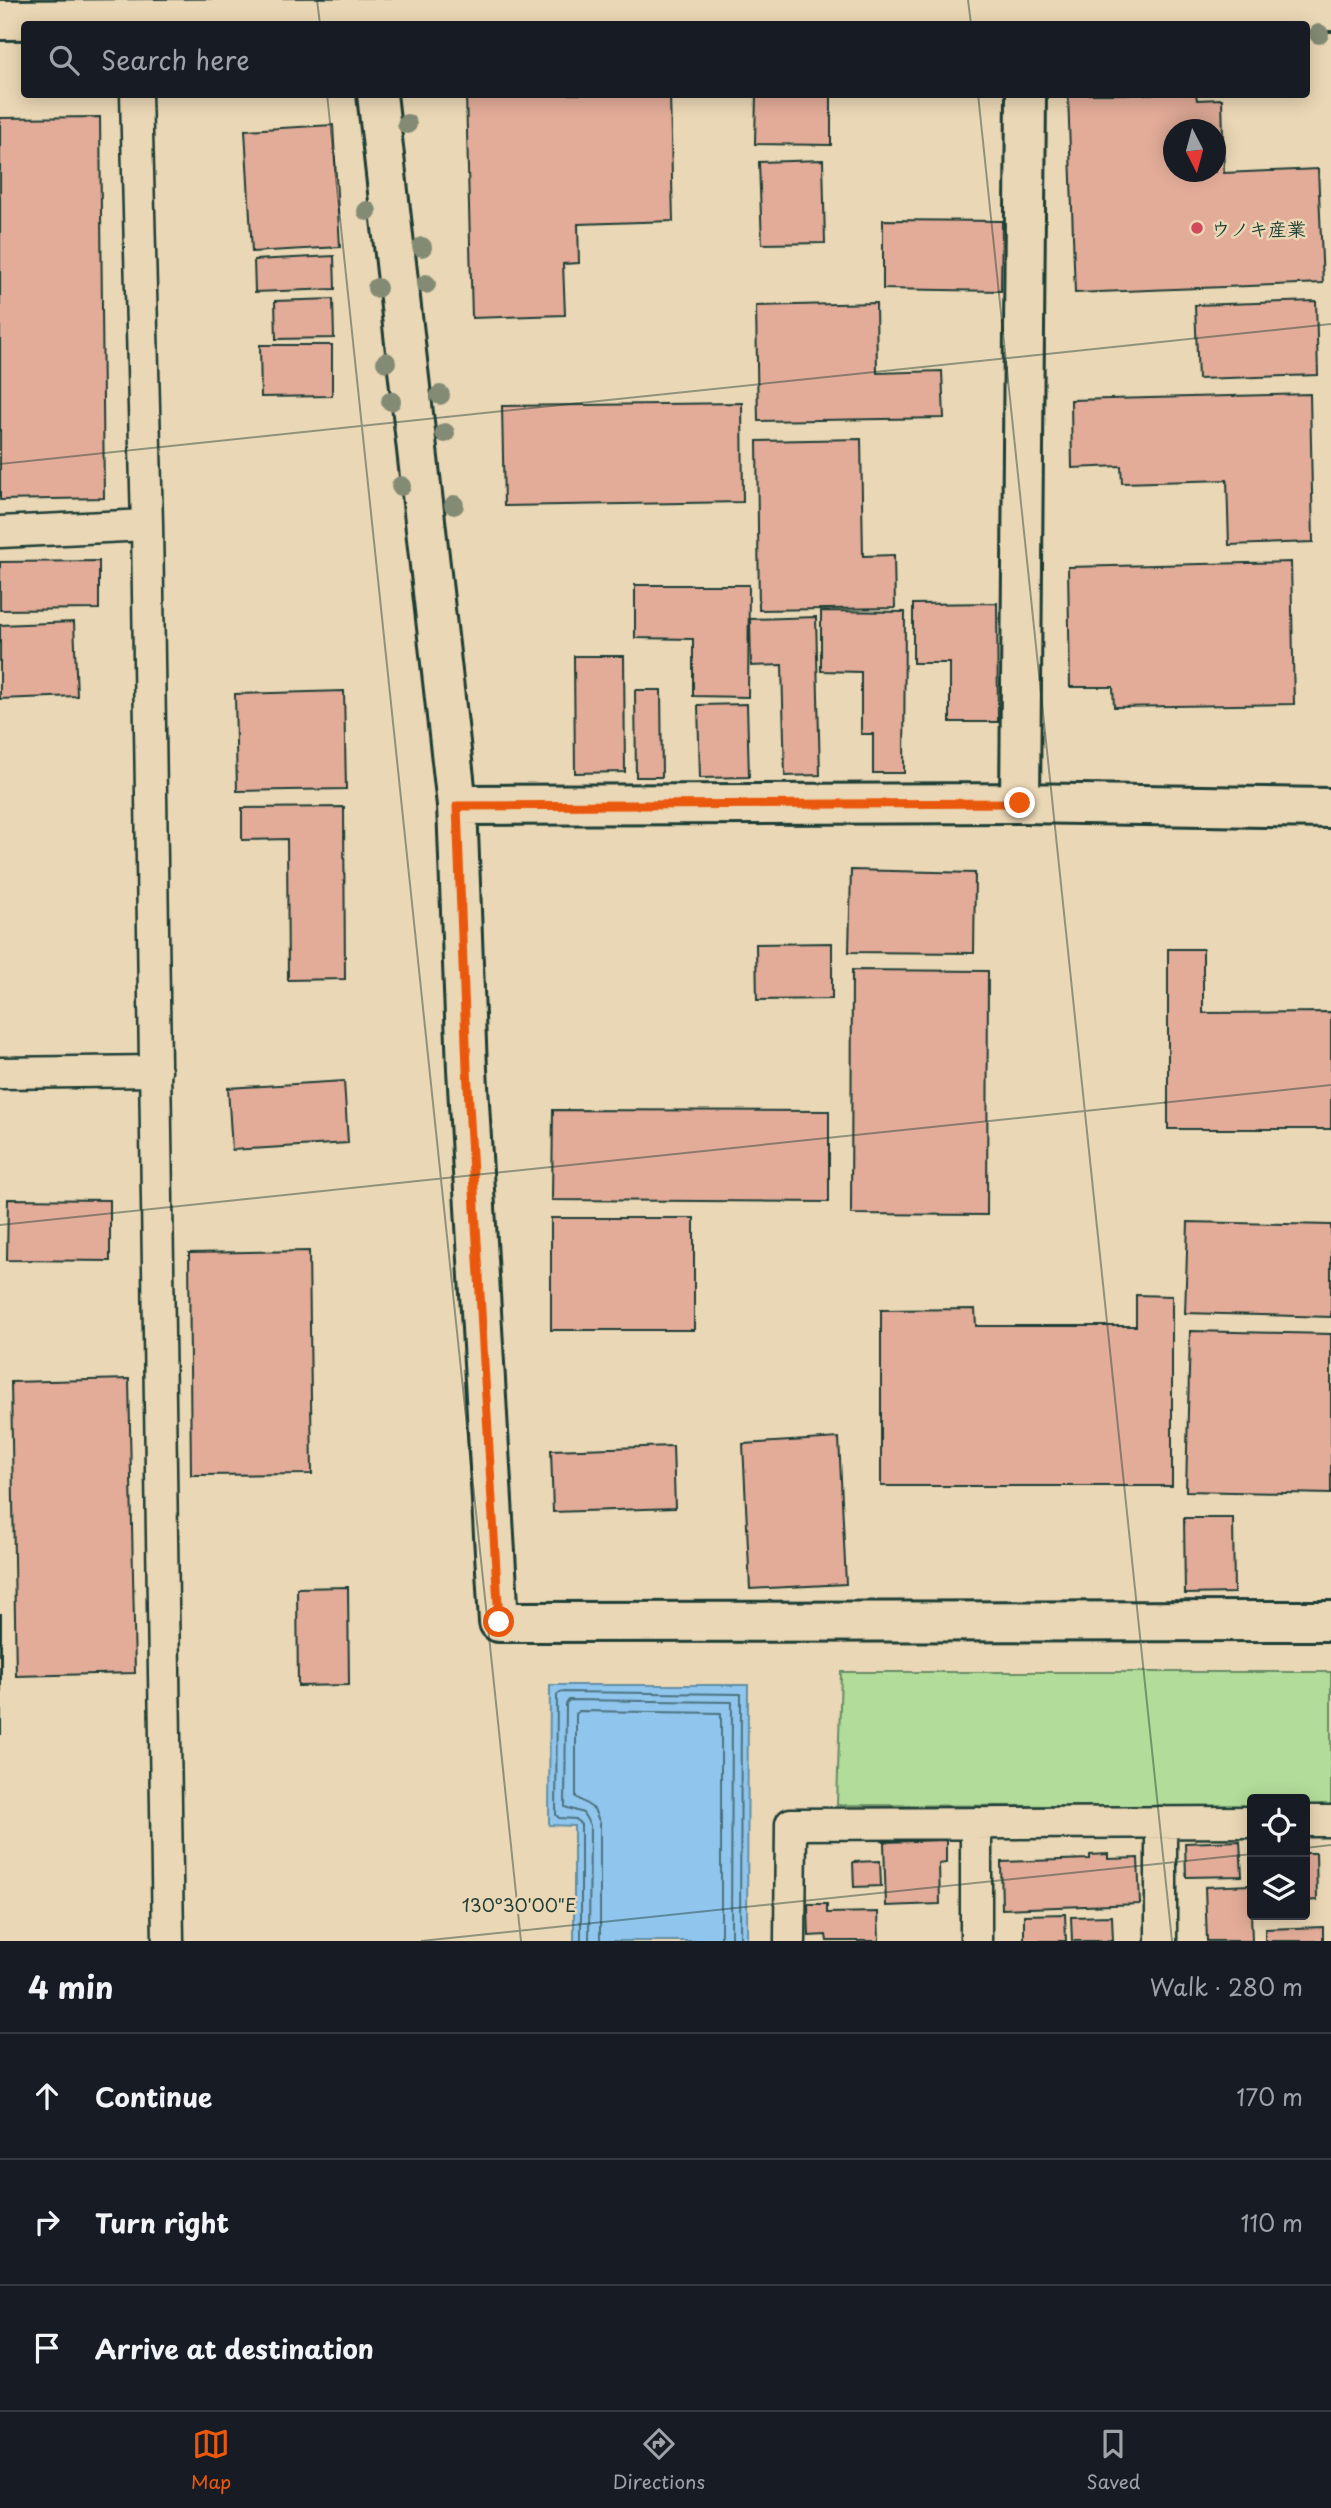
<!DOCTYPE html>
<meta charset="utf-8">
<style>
body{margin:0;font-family:"Playpen Sans","Klee One",sans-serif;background:#20242c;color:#f1f3f6}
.controls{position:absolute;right:21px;bottom:21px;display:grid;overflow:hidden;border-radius:7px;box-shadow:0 4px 18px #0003}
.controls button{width:63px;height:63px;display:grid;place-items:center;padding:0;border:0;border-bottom:2px solid #363941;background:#171b24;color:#f1f3f6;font:35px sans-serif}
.compass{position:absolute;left:1163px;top:119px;width:63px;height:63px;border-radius:50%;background:#171b24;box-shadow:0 4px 18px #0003;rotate:174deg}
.stop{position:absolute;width:21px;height:21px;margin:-16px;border:5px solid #ea580c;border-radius:50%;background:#fff}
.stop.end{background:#ea580c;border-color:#fff;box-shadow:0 2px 7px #0008}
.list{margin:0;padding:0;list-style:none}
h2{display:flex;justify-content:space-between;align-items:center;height:91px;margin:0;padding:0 28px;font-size:30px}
h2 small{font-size:23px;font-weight:400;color:#9ea1a6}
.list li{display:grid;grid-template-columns:46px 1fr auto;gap:21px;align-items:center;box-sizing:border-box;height:126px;padding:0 28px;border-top:2px solid #363941}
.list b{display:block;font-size:26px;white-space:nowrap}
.list em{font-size:23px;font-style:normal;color:#9ea1a6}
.icon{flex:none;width:38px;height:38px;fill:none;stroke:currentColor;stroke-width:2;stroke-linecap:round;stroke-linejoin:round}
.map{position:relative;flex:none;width:1331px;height:1941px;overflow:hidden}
.search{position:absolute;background:#171b24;box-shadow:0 4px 18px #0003;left:21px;right:21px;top:21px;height:77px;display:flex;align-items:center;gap:18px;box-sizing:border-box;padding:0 24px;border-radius:7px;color:#9ea1a6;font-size:26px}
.sheet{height:469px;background:#171b24}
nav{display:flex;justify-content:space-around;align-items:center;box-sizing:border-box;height:98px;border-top:2px solid #363941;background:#171b24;font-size:19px;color:#9ea1a6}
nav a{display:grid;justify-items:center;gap:4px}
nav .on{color:#ea580c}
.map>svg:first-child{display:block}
.green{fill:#b2dc99;stroke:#688c66;stroke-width:2}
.water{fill:#90c5ed;stroke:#638fa3;stroke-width:2}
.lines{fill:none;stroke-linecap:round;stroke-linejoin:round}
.shore{stroke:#4c737e;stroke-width:2}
.building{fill:#e3ac99;stroke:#1f3d34;stroke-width:2;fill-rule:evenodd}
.minor-casing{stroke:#1f3d34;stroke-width:35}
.tertiary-casing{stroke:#1f3d34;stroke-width:44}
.minor{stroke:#ead7b5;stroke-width:30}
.tertiary{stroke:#ead7b5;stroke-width:38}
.tree{fill:#838b74}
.route{stroke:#ea580c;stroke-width:9}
.ticks{fill:none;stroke:#1f3d34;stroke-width:2;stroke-opacity:0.45}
.poi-dot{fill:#d1495b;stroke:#ead7b5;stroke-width:2.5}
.labels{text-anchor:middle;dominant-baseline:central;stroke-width:5;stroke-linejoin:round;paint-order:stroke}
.poi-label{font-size:19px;font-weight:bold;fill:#1f3d34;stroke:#ead7b5;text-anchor:start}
.ticks-label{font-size:18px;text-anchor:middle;fill:#1f3d34;stroke:#ead7b5;stroke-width:5;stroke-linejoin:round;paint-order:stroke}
</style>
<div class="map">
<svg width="1331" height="1941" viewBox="0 0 1331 1941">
<rect width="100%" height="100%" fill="#ead7b5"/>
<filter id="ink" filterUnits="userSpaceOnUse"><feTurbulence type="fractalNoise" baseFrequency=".0143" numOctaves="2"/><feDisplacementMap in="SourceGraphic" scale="14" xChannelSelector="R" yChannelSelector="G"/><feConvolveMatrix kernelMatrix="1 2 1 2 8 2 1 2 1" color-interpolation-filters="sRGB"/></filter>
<g filter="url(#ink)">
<path class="green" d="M841,1672h490v135h-26v-8h-53v8l-415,-2z"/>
<path class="water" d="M550,1685h198l-1,256h-173v-115l-25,-1z"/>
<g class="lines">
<path class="shore" d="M581,1941v-116l-5,-6 -17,-1 -3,-3 1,-120 3,-3 181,2 -1,247
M589,1941l1,-116 -7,-12 -18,-6 1,-103 3,-4 163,2 -1,239
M600,1941v-118l-6,-14 -18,-12v-83l3,-3 142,2v228"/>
</g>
<path class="building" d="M466,94h204l3,127 -95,3 1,39 -16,1 2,51 -93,3z
M756,94h75v51l-76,-1z
M1068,94h128l1,6 25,-1 2,74 94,-4 5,114 -248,10zM1174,130h42v42h-42z
M100,117l4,381 -104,2v-382z
M333,125l7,122 -88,5 -7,-122z
M823,160l2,83 -63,1 -3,-82z
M883,220l119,1 -1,70 -118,-2z
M334,256l1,33 -80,3 -1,-32z
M333,299l1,39 -58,1 -1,-38z
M1316,301l2,74 -120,4 -3,-74z
M876,303l1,70 65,-2 2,47 -186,3 -2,-115z
M260,345h72v51l-71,1z
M1310,394l3,148 -84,3 -2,-65 -105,3 -1,-17 -49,2 -1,-68z
M742,403l1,99 -239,4 -2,-100z
M861,439l2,117 31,-1 1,53 -136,2 -2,-169z
M99,561v48l-99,1v-48z
M1291,562l3,142 -180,3 -1,-20h-43l-2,-120z
M635,585h114l-1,112 -55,-1v-57l-58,-1z
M997,603l1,119h-48v-59h-37v-59z
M821,611l84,1 -1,161h-31v-39h-12v-62l-40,-1z
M816,617l4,158 -35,1 -3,-111 -31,1 -1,-47z
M74,622l3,74 -77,3v-74z
M574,656h50l1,116 -50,1z
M635,690h26l1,87h-26z
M344,691l2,98 -109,2 -2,-97z
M747,704l2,73 -49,1 -2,-73z
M344,807l1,172 -57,1 -1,-141 -45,1v-32z
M851,870l124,3 -1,80 -125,-1z
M832,943v56l-75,1 -1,-56z
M1168,949h35v64l128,-1v117h-163z
M852,970l136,1 -1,244 -136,-1z
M344,1081l4,62 -116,7 -4,-62z
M553,1110l276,1v91l-277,-2z
M8,1199l102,1v61l-103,-1z
M551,1218h143v112h-143z
M1188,1222l143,3v92l-146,-4z
M309,1251l3,223 -121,1 -2,-222z
M1136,1295l36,1v190h-291v-176l94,-1 1,17h160z
M1190,1331l141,3v160l-145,-3z
M129,1379l6,294 -119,3 -5,-294z
M839,1438l7,146 -96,5 -7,-145z
M673,1446l2,62 -122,4 -2,-62z
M1184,1518h49l1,75 -49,1z
M348,1587l1,98 -51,1 -1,-98z
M0,1614h1v120h-1z
M946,1840v23l-7,1 1,40 -54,2 -2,-64z
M1240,1841l2,35 -56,1 -1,-34z
M1305,1853h11l1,47 -12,1z
M1108,1854v5l30,-1 2,46 -138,5 -1,-47 89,-3v-4z
M880,1861l1,25 -27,1 -1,-25z
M1250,1885l2,56h-45l-2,-54z
M808,1904h19v9l51,-1 1,29h-52l-1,-6 -17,1z
M1065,1914l1,27h-42v-26z
M1112,1916l1,25h-41l-1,-24z
M1323,1927v14h-58v-12z"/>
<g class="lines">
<defs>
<path id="minor" d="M136,94l11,431 21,1416
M0,532l147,-7
M0,1073l156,-2
M1305,1821h26
M1161,1822v119
M976,1823v118
M790,1941l1,-117 461,-2"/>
<path id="tertiary" d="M0,20l1331,-9
M377,94l80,711 10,264 32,553 832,-1
M1020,803l6,-709
M457,805l563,-2 311,5"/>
</defs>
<use href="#minor" class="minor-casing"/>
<use href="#tertiary" class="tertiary-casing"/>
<use href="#minor" class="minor"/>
<use href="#tertiary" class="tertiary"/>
</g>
<g class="tree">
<circle cx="1319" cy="34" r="10"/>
<circle cx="407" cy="124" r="10"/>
<circle cx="367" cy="211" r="10"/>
<circle cx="422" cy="247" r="10"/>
<circle cx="426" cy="284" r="10"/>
<circle cx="377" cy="288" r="10"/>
<circle cx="386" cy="362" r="10"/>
<circle cx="440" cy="395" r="10"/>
<circle cx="391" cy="401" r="10"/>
<circle cx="445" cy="433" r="10"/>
<circle cx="401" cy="486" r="10"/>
<circle cx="454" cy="505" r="10"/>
</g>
</g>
<g class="lines" filter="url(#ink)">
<path class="route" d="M499,1622l-32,-553 -10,-263 563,-3"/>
</g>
<path class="ticks" d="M317,0l3,24M968,0l3,24M327,94l194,1847M978,94l194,1847M0,464l1331,-140M0,1225l1331,-140M1305,1848l26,-3M421,1941l831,-87"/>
<circle class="poi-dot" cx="1197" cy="228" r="7"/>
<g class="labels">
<g class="poi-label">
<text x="1211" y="228">ウノキ産業</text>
</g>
</g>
<g class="ticks-label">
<text x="519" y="1912">130°30'00"E</text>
</g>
</svg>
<div class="controls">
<button><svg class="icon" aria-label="locate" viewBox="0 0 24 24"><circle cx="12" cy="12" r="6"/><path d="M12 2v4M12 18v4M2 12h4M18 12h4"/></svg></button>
<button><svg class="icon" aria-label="layers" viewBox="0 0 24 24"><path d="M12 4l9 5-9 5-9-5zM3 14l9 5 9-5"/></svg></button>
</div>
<svg class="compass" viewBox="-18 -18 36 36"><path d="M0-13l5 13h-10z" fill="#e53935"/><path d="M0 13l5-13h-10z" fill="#9ea1a6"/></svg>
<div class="stop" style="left:499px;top:1622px"></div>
<div class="stop end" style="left:1020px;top:803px"></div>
<div class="search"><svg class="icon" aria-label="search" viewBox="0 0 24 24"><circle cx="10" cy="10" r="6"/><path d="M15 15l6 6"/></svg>Search here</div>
</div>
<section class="sheet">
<h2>4 min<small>Walk · 280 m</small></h2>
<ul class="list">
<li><svg class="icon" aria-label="ahead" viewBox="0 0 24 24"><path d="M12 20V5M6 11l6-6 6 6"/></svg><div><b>Continue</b></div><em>170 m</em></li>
<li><svg class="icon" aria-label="right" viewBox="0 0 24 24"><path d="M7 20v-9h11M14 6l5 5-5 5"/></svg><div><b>Turn right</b></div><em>110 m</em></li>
<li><svg class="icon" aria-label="arrive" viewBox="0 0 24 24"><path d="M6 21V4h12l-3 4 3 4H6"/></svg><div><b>Arrive at destination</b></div></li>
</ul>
</section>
<nav>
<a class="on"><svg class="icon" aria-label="map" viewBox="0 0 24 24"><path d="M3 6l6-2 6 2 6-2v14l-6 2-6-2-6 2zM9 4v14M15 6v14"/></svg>Map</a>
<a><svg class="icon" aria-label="directions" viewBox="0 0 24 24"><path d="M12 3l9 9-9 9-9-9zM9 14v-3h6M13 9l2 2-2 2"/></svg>Directions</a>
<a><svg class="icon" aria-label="saved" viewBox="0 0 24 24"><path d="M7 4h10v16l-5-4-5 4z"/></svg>Saved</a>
</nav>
